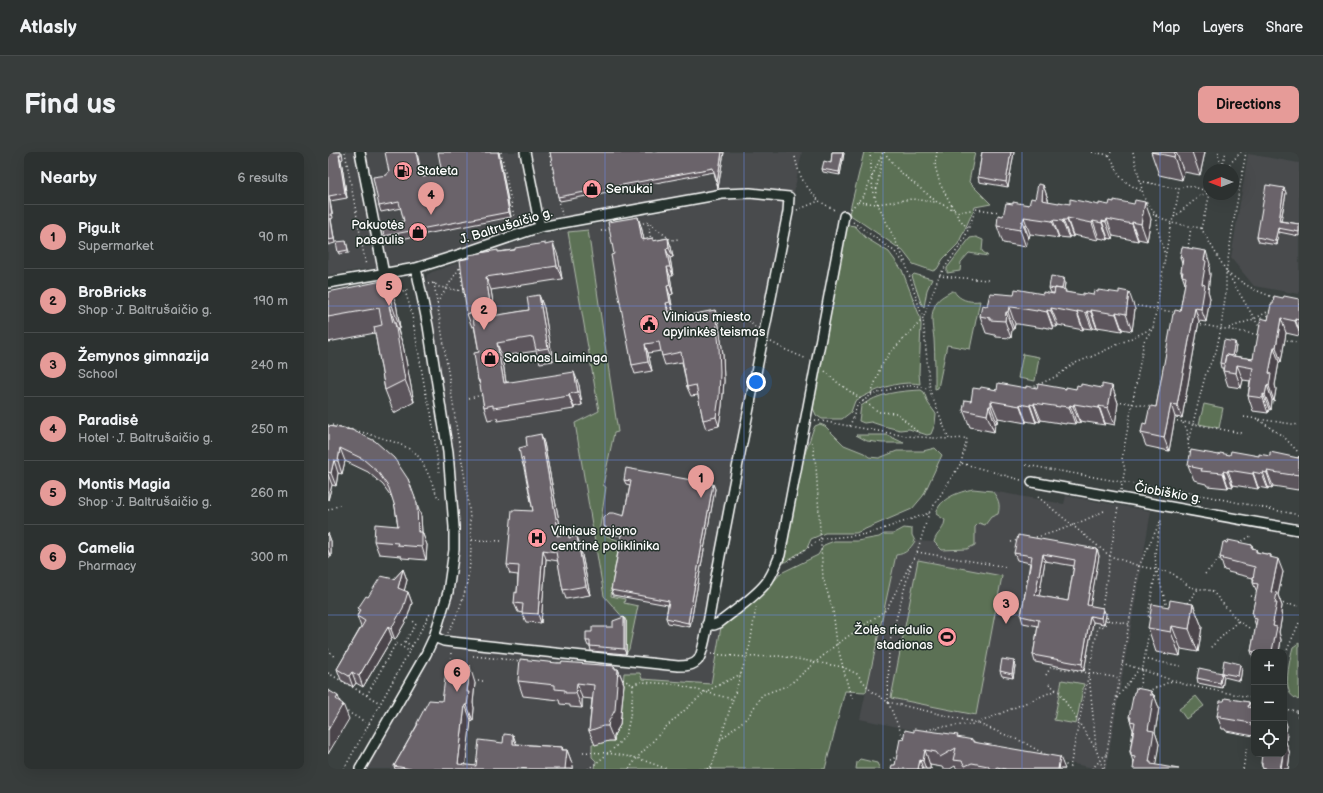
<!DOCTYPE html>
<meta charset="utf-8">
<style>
body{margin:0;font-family:"Balsamiq Sans",sans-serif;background:#383d3c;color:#f1f3f6}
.controls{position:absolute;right:12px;bottom:12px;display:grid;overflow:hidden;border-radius:8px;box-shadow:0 4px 16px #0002}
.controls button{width:36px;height:36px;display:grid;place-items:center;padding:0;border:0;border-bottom:1px solid #484c4c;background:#2c3130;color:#f1f3f6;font:20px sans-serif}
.compass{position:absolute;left:875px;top:12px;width:36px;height:36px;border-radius:50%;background:#2c3130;box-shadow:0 4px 16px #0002;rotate:270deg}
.you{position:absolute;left:428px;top:230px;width:14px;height:14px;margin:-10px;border:3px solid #fff;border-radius:50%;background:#1a73e8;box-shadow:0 0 0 6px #1a73e833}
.badge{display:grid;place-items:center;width:26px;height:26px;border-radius:50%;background:#e69b98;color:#111;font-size:13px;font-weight:700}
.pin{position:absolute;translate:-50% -33px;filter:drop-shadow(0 1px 2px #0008)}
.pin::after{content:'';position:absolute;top:21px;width:14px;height:12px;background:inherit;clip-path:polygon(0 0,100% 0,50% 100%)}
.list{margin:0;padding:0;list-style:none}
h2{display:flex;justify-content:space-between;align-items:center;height:52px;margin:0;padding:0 16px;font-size:17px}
h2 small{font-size:13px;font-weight:400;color:#a6a9ab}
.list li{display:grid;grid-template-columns:26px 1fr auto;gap:12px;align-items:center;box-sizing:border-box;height:64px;padding:0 16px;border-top:1px solid #484c4c}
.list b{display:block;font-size:15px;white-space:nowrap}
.list p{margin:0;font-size:13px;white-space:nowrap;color:#a6a9ab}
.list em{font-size:13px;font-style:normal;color:#a6a9ab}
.icon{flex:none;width:22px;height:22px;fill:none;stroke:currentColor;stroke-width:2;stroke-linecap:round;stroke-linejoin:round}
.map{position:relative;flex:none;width:971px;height:617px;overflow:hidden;border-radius:8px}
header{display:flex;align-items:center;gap:24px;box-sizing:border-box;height:56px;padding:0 20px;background:#2c3130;border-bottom:1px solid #484c4c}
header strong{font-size:19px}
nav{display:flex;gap:22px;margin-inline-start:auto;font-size:14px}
.intro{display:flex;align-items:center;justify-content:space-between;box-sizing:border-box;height:96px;padding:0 24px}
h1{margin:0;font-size:28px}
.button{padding:10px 18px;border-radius:8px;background:#e69b98;color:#111;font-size:14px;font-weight:700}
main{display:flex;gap:24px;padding:0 24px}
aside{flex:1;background:#2c3130;border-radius:8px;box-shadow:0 4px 16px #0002}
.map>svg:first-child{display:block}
.built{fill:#494b4d}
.green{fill:#5c7155;stroke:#aeb8aa}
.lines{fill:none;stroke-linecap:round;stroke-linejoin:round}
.minor-casing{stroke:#fff;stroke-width:12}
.path{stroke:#fff;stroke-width:1.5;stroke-dasharray:1 3;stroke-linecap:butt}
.minor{stroke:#26332d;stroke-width:9}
.wall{fill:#5c555c;stroke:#fff;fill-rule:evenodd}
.shaded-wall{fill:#4b454b;stroke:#fff}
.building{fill:#6b636b;stroke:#fff;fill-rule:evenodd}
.grid{fill:none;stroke:#6c8ce6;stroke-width:1;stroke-opacity:0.55}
.labels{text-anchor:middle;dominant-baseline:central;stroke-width:3;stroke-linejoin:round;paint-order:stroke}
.poi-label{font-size:13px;fill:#fff;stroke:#26332d;text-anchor:start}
.street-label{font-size:13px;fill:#fff;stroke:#26332d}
</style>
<header>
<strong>Atlasly</strong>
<nav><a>Map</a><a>Layers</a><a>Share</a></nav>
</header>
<div class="intro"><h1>Find us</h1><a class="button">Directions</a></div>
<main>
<aside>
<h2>Nearby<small>6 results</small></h2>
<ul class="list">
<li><span class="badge">1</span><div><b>Pigu.lt</b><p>Supermarket</p></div><em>90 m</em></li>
<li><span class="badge">2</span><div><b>BroBricks</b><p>Shop · J. Baltrušaičio g.</p></div><em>190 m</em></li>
<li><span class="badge">3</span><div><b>Žemynos gimnazija</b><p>School</p></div><em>240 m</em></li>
<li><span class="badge">4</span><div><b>Paradisė</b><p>Hotel · J. Baltrušaičio g.</p></div><em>250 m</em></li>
<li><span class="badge">5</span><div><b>Montis Magia</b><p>Shop · J. Baltrušaičio g.</p></div><em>260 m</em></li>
<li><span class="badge">6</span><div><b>Camelia</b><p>Pharmacy</p></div><em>300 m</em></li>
</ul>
</aside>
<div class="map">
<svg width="971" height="617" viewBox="0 0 971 617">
<rect width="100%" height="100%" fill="#3b4140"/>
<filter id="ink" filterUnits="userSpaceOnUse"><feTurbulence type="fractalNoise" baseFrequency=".025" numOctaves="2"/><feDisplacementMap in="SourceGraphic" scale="8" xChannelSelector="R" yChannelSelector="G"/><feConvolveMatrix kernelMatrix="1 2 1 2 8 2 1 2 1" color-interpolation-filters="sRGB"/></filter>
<g filter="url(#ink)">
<path class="built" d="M0,0h474l-8,40 -57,-5 -192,33 -23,9 -68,23 -48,11 -78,12z
M920,2l51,9v131l-45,-8 -23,-28z
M401,47h31l32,4 -27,146 -51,268 7,10 -10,57 -70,-5 -17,-6 -4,52 -6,10v6h-5l-12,4 -5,-1 4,16 -1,9h-230l71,-125 14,-36 7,-41 2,-30 -3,-43 -30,-212 1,-7 5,-3 103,-36z
M664,339l72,13 2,-8 85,15 -45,258h-8l-238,-50 36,-164 6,-1 8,-4 5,-9 19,1 9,8 10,-1 26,-26 6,2 6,-8 7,-4 2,-5 -2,-10z"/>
<path class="green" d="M536,0h111l-6,30 22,22 -16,3 -17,37 -15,15 -6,10 -4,2 -20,-7 -10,-13 -54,-37z
M520,73l7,1 11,12 23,14 13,18 18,47 1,8 -2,48 1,11c-23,-4 -45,6 -65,17l-4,11 -9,7h-20l-6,-4 -3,-7 9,-60 22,-122z
M260,78l30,202 -4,1 -11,52 3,2 -7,46 21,8 -9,55 14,3 -1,4 14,3 -9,43 -3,5v-33l-22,-25 -29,-173 24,-12 -31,-179z
M648,85l7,3 -1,11 6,5 -19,-3 -8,9 -1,9 -13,2v-5l23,-30z
M586,122l18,5 -5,11 -3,17 -3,-4 -9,-27z
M624,139c5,1 1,0 5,4 6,6 14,7 23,6l-10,48 -23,-4 -9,43 -3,1c0,-17 0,-34 -1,-50 -1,-10 -4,-22 0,-31 3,-10 10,-12 18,-17z
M695,202l16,3 -4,24 -17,-3z
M593,238l3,2 4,11 8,11 -1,10 -4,10 -4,1 -18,-6 -9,1 -17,-4 -12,-4 -7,1 -5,-2 2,-15c17,-13 39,-15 60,-16z
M876,252l19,4 -4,20 -20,-4z
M492,272l5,2 19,19 20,8 5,4 10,1 18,-7h26l12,-3 7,7 -19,41 -11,13 -56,24h-31l-14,6 -4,9 -25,16 19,-99 12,-35 2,-4z
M528,283h31l17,8h-22l-15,-2z
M645,337l19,2c6,7 9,13 6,23l-7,3 -6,8 -6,-2 -4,4v18l-8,4 -25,1 -8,-8c3,-11 9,-9 11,-22l-9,-6c3,-16 23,-22 37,-25z
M576,376l8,1v6l3,6c-5,8 -9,13 -19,14l-30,137 -21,-1 -20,78h-230l1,-8 -4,-4v-13c8,1 14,-4 22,-3v-6l6,-10 4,-52h16l2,6 69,5 10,-57 46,-38 14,-16 37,-18 6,-10 10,-4h23l22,-4 5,-3h9z
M590,408l84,16 -26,139 -85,-17z
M971,491v56l-1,1c-4,-3 -8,-5 -9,-9 -4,-9 1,-34 4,-44z
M734,528l22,4 -8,40 -22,-4z
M868,544l8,10 -18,13 -7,-10z
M532,607l17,4 3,6h-24l1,-7z"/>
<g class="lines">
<defs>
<path id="minor" d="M32,0l24,122
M197,0l15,75
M0,131l88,-15 45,-14 79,-27 182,-33 28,-1 39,4 -1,15c-24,121 -49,243 -72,365 -3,14 -11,75 -18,83 -5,6 -13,6 -20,6l-226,-24 -8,-1 -10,-4
M704,330l267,48
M379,472l7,1 5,-2c16,-13 35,-25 47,-40 7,-9 10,-19 14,-28l64,-339
M32,617l66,-115 8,-17 14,-45 6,-42v-23l-6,-75 -5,-30 -15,-96 -12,-58"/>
</defs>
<use href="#minor" class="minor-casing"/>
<path class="path" d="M17,0l21,114
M173,0l15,74
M221,0l13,63
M542,0l3,42 33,69
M556,0l15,19 38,31 22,10 17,-3
M609,0l-2,14 5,18 18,33 10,12
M764,0l17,3 2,-3
M805,0l11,46 12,17 15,8 3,-6 27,-22 8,-2
M890,0l3,13
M781,3c5,7 7,14 11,21 5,7 14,11 22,15
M467,5c5,23 9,26 24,44
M892,18l6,-18
M896,18l17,-18
M812,29l39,8
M547,45l8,-43
M530,50l19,2 35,-5 23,3
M523,57l13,-14 19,-43
M469,58l22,-9 17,10
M821,62l7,1 3,19 6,21
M846,65l5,-28 9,-4 21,7
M525,70l41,29 12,14 17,54 7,72 19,48 18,-1 -6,25
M311,72l9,-2 23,18 8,-1
M320,72l3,16
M873,76l60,102
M273,79l10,-2
M860,96l3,-21
M132,116l4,30
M899,121l26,16 22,9
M611,124l49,4
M67,130l2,11
M106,131c8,50 16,99 23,148 11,72 29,133 -9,202
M100,132l6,-1 5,4 24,4
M77,139l6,19 15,85 5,17 8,60
M63,142l19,-5
M109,151l25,-39
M805,153l40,7
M418,166l9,9
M939,168l2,-8
M869,172l63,11
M901,176l25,-9 17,-9
M955,187l14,4
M443,190l15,8 21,9
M497,219l13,12 41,29 18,1 25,23
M703,236l26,-12 16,-12 20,-8 60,-28
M543,243c17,-5 42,-15 58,-5
M141,246l14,-3
M789,249l35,6
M916,265l55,8
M928,266l28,19 15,16
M487,268l91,16 43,3
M845,268l68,13
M855,271l4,6 1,11
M0,273h4c17,4 77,17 86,31 9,12 14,28 20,42h4
M522,274l7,-20 14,-11 9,-27 9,-14 34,-35 16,-43 25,-36 12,-31 24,3
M484,290l4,24 7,112 10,32 4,34 12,46 4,9
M862,305l-2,-15 18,-69 10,-21 5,-24 5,-37v-18l7,-48 13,-73
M698,313l96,17 59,9 118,24
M793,338l4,-21 -3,-10 22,-118 9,-13 18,-105 30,5 9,-34
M710,345l72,59 29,10 -35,203
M0,358l12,-5
M704,386c27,-6 50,-16 74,-28
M144,388l30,1
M683,390l7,-2
M911,391l12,-7
M589,400l90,15
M460,409l33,-22 47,-5 61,-21 32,-50 60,17
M584,409l-23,84 -1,57 90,21 78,-33
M829,420l10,35
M877,422l15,-16
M923,444l6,2
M859,451l11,-14
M951,451l20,3
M774,456l16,-101
M775,459l4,3v6l22,4
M822,468l-2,-5 8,-45 -1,-18 6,-32 -22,46 33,7 18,14 22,4 26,30 -28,27
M910,469l11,7
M84,494l-7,-4 11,-18 -3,-3
M0,497l7,9
M383,502l35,3 34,-1 63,11 14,7 14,17 17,11 15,35 3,-1
M145,504l48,5
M956,505l15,-34
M816,507l36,7
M122,511l22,3
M794,511l64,22 68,13
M122,514l1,-14
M0,521l52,30
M718,523l5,-8 69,11
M761,523l7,72
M150,529h6
M721,532l10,8 37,57 7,20
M305,533l6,-3 36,2 57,15
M811,539l10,-60
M820,539l24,-10
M39,543l29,-52 13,8
M789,546l22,-29
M956,557l12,2 3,4
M16,558l25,14
M971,559h-3l3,9
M651,572l44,18 25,14
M595,579l15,-4
M608,581l2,-6 37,-3
M392,588l28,-23 14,-22 27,-10 48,-41 49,-34 31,-58 12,-39
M255,600l25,1 29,5 30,11
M562,608l8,-4
M734,611l8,4 28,-140 7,-1 2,-6
M16,617l87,-157
M260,617c11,-8 31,-23 37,-34 5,-9 8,-39 8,-50l-13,-7
M301,617l8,-11 29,-31 39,-35 36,-18
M379,617l5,-3
M383,617l39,-124 6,-38
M603,617l1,-4
M764,617l15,-16
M915,617l4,-23"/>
<use href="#minor" class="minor"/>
</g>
<path class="wall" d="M0,0h14l1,7 -2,1 6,38 -17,3 3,17 -2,1 4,24 -7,2z
M171,0l12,65 -125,25 -2,-6 20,-15 -3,-13 -20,4 -2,-6 8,-31 33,-9 3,6 1,5 18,-4z
M396,0l-6,36 -4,-16 -154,29 -2,-4z
M504,0h11l1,1 -4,22 -17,-3 -1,-3 9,-6z
M654,0h32l-6,35 -29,-5 -1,-5z
M823,0h54l-5,23 -16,-3 -2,8 -23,-5z
M715,33l6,17 102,17 -4,22 -9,-2v2l-25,-5 -1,3 -4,-1v2l-9,-2 -1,2 -25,-5v2l-4,-1v2l-10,-1v1l-29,-4 -1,4h-1l-2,9 -23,-4 -6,-17 16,-22 16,1 6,-6z
M956,36l2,5 -5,28 18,3v12l-20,-4 -2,13 -18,-3 -2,-5z
M313,74l3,14 9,-2 1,3 14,-3 3,9 2,10 -3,1 3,18h-3l3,18 -3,1 3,16 -4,1 1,7h48l5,36 1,26 -2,25 -3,20 -13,3 -3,-9 -5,-25 -7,1 -4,-9 -5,-25 -17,3 -3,-9 -1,-5 -13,2 4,18 -17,3 -3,-9 -18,-111z
M18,89l3,12 -10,1 -1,-2z
M217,93l13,11 4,23 -71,11 4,26 34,-6 10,-15 5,13 9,53 -13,2 -4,-12 -34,5 4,26 73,3 3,20 -8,2v2l-76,12 -1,-3 -9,2 -4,-13 -3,-20 -3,-7 1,-28 -5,-26 -2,1 -5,-13 32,-62z
M852,105l30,7 -1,6 1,4 -2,17 2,7 -4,24 -7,-1 -17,97 -7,-1 -6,34 -23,-5 -5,-13 5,-9 4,-14 6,-3 18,-93 6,-3 5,-27 -4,-12 1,-8z
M737,131l-1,7 2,2 69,17 -3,22 -10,-2v2l-25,-4v2l-4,-1 -1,1 -9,-1v2l-25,-5 -1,2h-4v2l-10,-2v1l-25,-4h-3l-1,5h-2l-1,9 -15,-1 -1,-2 -9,-2 -6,-17 7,-10 27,-11 29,-1h11v-1h-3l-2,-5z
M0,140l68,11 4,25 -2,1 1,4 4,12 11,57 -20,11 -9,-23 -10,-57 -47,9z
M955,146l16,1v37l-13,-3 -5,29h-2l-4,23 1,4 -2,12 -2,-1 -1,10 -2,-1 -1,4 -15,-2 -5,-15 2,-15 -7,-1 -2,8 -13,-2 -5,-15v-3h-2l-1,-5 15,-21 1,4 -2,10 19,3 3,-13 12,-26 5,-16z
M784,234l6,17 -3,22 -10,-2v2l-25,-4v2l-4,-1 -1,2 -9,-1v1l-25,-4 -1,2 -4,-1v2l-10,-2v2l-28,-5 -1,5h-2l-1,9 -24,-5 -7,-17 17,-21 17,1 29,-2 50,1 26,-1z
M0,274l24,4 69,86 1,16 5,13 -1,15 -24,-2 -1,-2 -22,-2 -5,-13 24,-15 -3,-19 -2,-8 -10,-14 -15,-13 -23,-11 -3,13 -4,-1 -2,13 -4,-1 -4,15z
M216,291l16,83 2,7v2l8,3 10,7 10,50 -24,4 -3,-9 -5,-29 -12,-2 -5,64 -15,-1 -4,-9 -4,-1 -4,-9 3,-10 1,-18 -8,-1 -3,-9 26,-54 -9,-43 -3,-9z
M891,303l79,3 1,-2v33h-1v1l-25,-4 -1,2 -4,-1v2l-10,-2v2l-25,-4v2l-5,-1v2l-21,-2 -1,-2 -8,-2 -1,-1 -3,-1 -6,-15z
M296,328l89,4 2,5 -25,138 -22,-4 -2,-5 2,-13 -55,-10 -2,-5 10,-55h-9l-6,-5 -2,-4 20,-10 6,-31 -4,-1z
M0,381l3,8v16h-3z
M899,391l25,2 1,3 3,1 1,3 14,3v2l12,15 -5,23 4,11 -1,7 1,3 -3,16 2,8 -2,12h-25v8l-3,-9 5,-25 -4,-12 5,-22 -4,-9v-5l-25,-6v-1l-4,-1 -4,-13z
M769,397l2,7 -9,49 16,10 -2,9 -11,-2 -9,49 -49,-9 -2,-7 5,-29 -15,-3 -2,-7 9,-53 -13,-3 -3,-7zM717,409l29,5 -6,35 -29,-5z
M75,417l4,11 -3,11 4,1 4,11 -5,16 -12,21 -3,-2 -29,49 -7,-4 -3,4 -12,-7 -4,-11 24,-42 -4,-11 2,-4 -1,-4 10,-11 26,-18z
M865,452l9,23 -4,25 -17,-3 -1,7 -24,-4 -8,-24 21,-21z
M298,469v33l-35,-3 -1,-5h-2l-2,-5 6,-9 21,-5z
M686,509l1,5 -2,12 -11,-2 -2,-5z
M229,511l57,3 2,3h2l6,15 -4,41 -6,10v6h-5l-14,4 -6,-14 3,-32 -10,-1v10l-12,-1v-2l-10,-1 -1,-4 -36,-4 -5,-15z
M914,516l-2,13 -16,-4 -2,11 -24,-5 -1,-5z
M147,531l-2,20 1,5 -1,13 -2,-1 -6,45 11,1 37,-31 3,9 46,3 1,3h4l6,16v3h-178l-1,-3 23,-41v-2z
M823,539l2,4h1l5,13 -4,24 4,12 -4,21h-21l-4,-13 3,-22 -4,-13z
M896,549l25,1 2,5 3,1v28l-28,-5 -1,-2h-3l-5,-13z
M956,566l3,8 -1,4 1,4 -1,8 4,12 -2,15h-25l-2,-6 23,-9z
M631,586l15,4 91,27h-108l-2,-3 -5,3h-7l-1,-2 -12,-2v4h-39l4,-4 8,-25z"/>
<path class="shaded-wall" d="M88,0h1l4,20 -2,-5z
M170,0h1l12,65 -2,-5z
M394,0h2l-6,36 -1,-5z
M515,0l1,1 -4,22 -1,-3z
M683,0h3l-6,35 -2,-5z
M847,0h1l8,20 -2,8 -8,-23z
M864,0h13l-5,23z
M11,3l2,5 6,38 -2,-5z
M715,33l6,17 -7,-2z
M956,36l2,5 -6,32 -1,-4z
M817,50l6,17 -4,22 -6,-17z
M310,65l3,9 5,23 -4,-9z
M696,65l6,17 -1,4 -6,-17z
M739,66l6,17v2l-6,-17z
M779,67l6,17 -1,3 -6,-17z
M725,68l6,17v1l-7,-17z
M735,68l6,16v2l-7,-17z
M694,69l6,17 -2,9 -6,-17z
M765,69l6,17 -1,2 -6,-17z
M774,69l6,17v2l-6,-17z
M804,70l6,17v2l-6,-17z
M950,76l1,4 -2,13 -2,-4z
M340,86l3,9 2,10 -4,-9z
M225,91l5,13 4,23 -5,-13z
M338,97l4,9 3,18 -3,-9z
M878,99l4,13 -1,6 1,4 -2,17 2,7 -4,24 -5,-13 1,-25 2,-24z
M339,115l3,9 3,18 -3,-9z
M158,125l5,13 6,39 -5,-13z
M736,126l1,5 -2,12 -2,-5z
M59,128l9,23 4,25 -8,-23z
M339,134l3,9 3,16 -3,-9z
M801,140l6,17 -3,22 -6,-17z
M211,143l5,13 9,53 -5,-13z
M338,151l3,9 3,16 -3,-9z
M61,154l14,39 11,57 -9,-22z
M681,155l6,17 -1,5 -6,-17z
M723,156l7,17 -1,2 -6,-16z
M867,156l4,13 -17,97 -5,-13z
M387,158l3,9 5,36 1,26 -2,25 -3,20 -3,-9z
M719,158l6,17v2l-6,-17z
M763,158l6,17v2l-6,-17z
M749,159l6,17v2l-6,-17z
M759,159l6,17 -1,1 -6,-16z
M678,160l6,17 -1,9 -6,-17z
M788,160l6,17v2l-6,-17z
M953,166l5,15 -5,29 -5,-15z
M967,167l4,11v2l-4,-11z
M907,190l1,4 -4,24 -2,-5z
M169,191l5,13 6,40 -4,-13z
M317,192l3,9 4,18 -4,-9z
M946,195l5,15 -4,23 1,4 -2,12 -5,-15v-13z
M909,213l6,15 -2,8 -5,-15z
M246,220l5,13 3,20 -4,-13z
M939,233l5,15 -1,10 -6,-15z
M784,234l6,17 -3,22 -7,-17z
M241,242l5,13v2l-5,-13z
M935,242l6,15 -1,4 -5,-15z
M663,249l7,17 -1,5 -6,-17z
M706,251l7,17 -1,2 -6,-17z
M692,252l6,17v2l-6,-17z
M702,252l6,17v2l-6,-17z
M746,252l6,17v2l-7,-17z
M843,252l4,13 -6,34 -5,-13z
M742,253l6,17 -1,2 -6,-17z
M661,254l6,17 -1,9 -7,-17z
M771,254l6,17v2l-6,-17z
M213,282l3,9 16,83 2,7 -1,12 -4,-9v-12z
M12,296l5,13 -3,13 -4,-13z
M6,308l4,13 -2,13 -5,-13z
M900,318l5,15v2l-6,-15z
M895,319l5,15v2l-5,-15z
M939,319l6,15 -1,2 -5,-15z
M925,320l5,15v2l-5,-15z
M935,320l5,15v2l-6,-15z
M0,322l4,11 -4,15z
M80,327l13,37 1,17v-1l5,13 -1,15 -4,-13z
M385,332l2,5 -25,138 -2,-4z
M0,381l3,8v16l-3,-7z
M249,384l3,9 10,50 -4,-9z
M769,397l2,7 -10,56 -2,-7z
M215,398l3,9 -5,64 -3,-9z
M715,402l2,7 -7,41 -3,-7z
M950,407l5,13 -5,23 4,11 -1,7 1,3 -3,16 2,8 -2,12h-7l1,-26 -2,-34z
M75,417l4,11 -5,19 -4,-11z
M80,440l4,11 -5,16 -12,21 -4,-11z
M865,452l9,23 -4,25 -9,-23z
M775,456l3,7 -2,9 -3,-6z
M762,464l3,6 -9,49 -2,-7z
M296,465l2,4v33l-2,-5z
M844,474l9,23 -1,7 -9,-24z
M60,475l4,11 -29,49 -4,-11z
M686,509l1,5 -2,12 -1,-4z
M912,512l2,4 -2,13 -2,-5z
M286,514l4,9v-6l6,15 -4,41 -6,10v6l-6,-15z
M142,515l5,16 -2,20 1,5 -1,13 -6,-16v-13z
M24,520l4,11 -3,4 -4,-11z
M894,521l2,4 -2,11 -2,-5z
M249,531l5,15v10l-6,-15z
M823,539l3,7v-3l5,13 -4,24 4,12 -4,25 -6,-7 -1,-32z
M10,544l4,11 1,-3 6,15 -21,35v-24l8,-31z
M921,550l5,13 -6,-8z
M137,553l6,15 -6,49 -7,-5z
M956,566l3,8 -1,4 1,4 -1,8 4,12 -2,15h-7l2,-15h1z
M185,583l6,16 -6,-7z
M234,595l4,12 1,-9 6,16v3h-8l-3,-19z
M597,598l5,15v4h-4l-3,-8z
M732,605l5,12h-7z
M592,608l3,9h-5z"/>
<path class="building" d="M0,0h13v3h-2l6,38 -16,3 3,18h-2l4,25 -6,1z
M57,0h31l3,15 2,-1 2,11 19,-4 -4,-21h60l11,60 -125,24 -2,-10 22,-5 -5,-19 -20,4 -6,-29 14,-2v-2l2,-1z
M222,0h172l-5,31 -4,-15 -155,29z
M504,0h11l-4,20 -17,-3 2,-8 7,2z
M654,0h29l-5,30 -28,-5z
M823,0h24l-1,5z
M710,32l5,1 -1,15 17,3v-1l11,2v-5l29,6v-2l10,2 1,-4 4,1v-2l20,4 1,-4 10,2 -4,22 -9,-2v2l-25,-5 -1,3 -4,-1v2l-9,-2 -1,2 -25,-5v2h-4l-1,1 -9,-1 -1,1 -28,-4 -1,4h-1l-2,9 -23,-4 1,-11 5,1 3,-13 7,1v-2l16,3 2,-7 4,1z
M938,33l18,3 -5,33 20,3v8l-21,-4 -3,13 -18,-4z
M310,65l4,23 11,-2v3l15,-3 1,10 -3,1 4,18h-3l3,18 -3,1 3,16 -4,1 3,16 46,-9 4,36 1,26 -1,25 -3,20 -13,3 -7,-35 -9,2 -6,-35 -19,4 -3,-14 -14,2 3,18 -16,3 -21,-110 3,-1 -6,-32z
M18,89l2,9 -10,2 -2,-10z
M217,91v2l8,-2 4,23 -71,11 6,39 37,-6 -2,-13 12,-2 9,53 -12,2 -3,-13 -36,6 7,40 70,-11 4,20 -9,2v2l-76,12v-3l-9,2 -5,-27h-1l-4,-27 5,-1 -7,-39 -5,1 -7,-54 10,-2 -1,-3 29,-5v2l17,-2v-2z
M854,95l24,4 -2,9 2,1 -4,23 3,1 -4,24 -6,-1 -18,97 -6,-1 -7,34 -23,-5 2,-10 3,1 3,-14h1l1,-4 5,1 17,-93h1l1,-4 5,1 6,-34 -4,-1 1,-4h-2l2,-14 -3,-1z
M723,124l13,2 -2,11 -7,-1v1l-6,-1z
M59,128l5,25 -3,1 4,17h2l10,57 -20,10 -11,-63 8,-2 -3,-17 -51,9v-25z
M727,136l11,2 -1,2 18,3v-2l10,2 1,-4 4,1v-2l21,3v-3l10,2 -3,22 -10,-2v2l-25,-4v2l-4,-1 -1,2 -9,-2v2l-26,-5v3l-4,-1v2l-10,-2v1l-25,-4h-3l-1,5h-2l-1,9 -15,-1v-2l-10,-2 2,-11 5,1 3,-13 24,2 1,-6 28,5v-2l11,2z
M946,144l9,2 1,-2 15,3v21l-4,-1v2l-14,-3 -5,29h-2l-5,26 2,1 -2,12 -2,-1 -2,10 -2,-1v4l-15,-2 5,-28 -16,-3 -1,8 -13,-2 3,-16 27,4 2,-13h1l5,-28 7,2 3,-16h2z
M896,188l11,2 -3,14 -6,-1 -2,9 -4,-1z
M670,231l28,5v-2l11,2 1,-4 28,5v-2l10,2 1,-4 4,1v-2l21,4v-4l10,2 -4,22 -9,-2v2l-25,-4 -1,2 -3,-1 -1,2 -9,-1v1l-26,-4v2l-4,-1v2l-10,-2v2l-29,-5v5h-2l-2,9 -24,-5 2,-10 6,1 2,-13 7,1 1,-2 16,3z
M0,274l24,4 23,11 19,17 14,21 9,24 1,29h4v15l-25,-2 1,-2 -24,-2 1,-17 23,2 -3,-19 -6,-19 -11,-16 -15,-13 -23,-11 -2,13 -4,-1 -3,13 -3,-1z
M213,282l16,90h2l-2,12 11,-2 1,4 8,-2 9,50 -23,4 -7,-38 -13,-2 -5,64 -16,-1 1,-9 -9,-1 1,-11 2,1 2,-27 -12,-1 5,-55 21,1 -10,-53 -2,1 -2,-11 8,-2 -1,-9z
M863,298l28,5 1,-2 10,2 1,-4 28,5v-2l11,2v-4l28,6 1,-2v19l-7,-1v1l-25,-4v2l-4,-1 -1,2 -9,-2v2l-25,-4 -1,2 -4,-1v2l-22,-2 1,-2 -10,-2 1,-1 -5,-1z
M298,316l87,16 -25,139 -22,-5 3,-17 -58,-11 11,-59 -12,-1 -6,-4v-8l5,-5h5l10,3 7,-35 -7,-1z
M690,383l79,14 -10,56 16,3 -2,10 -11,-2 -8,48 -49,-9 6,-35 -18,-4 11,-60 -18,-3zM715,402l32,6 -7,41 -33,-6z
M900,388l24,5 -1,3 5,1v3l15,3 -1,2 8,2 -7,33 6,1 -2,10h2l-4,19h1l-1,4 4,1 -5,24h-4v1h-13l-4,-1 6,-32 -4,-1 1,-4h-2l6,-30 -5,-1 1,-4h-1l2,-12 -32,-8 1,-1 -4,-1 3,-15 4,1z
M75,417l-5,19 10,4 -5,16 -12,21 -3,-2 -29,49 -7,-4 -3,4 -12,-7 28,-48 -8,-5 4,-6 -3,-2 8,-12 2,1 13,-21 13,3z
M842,448l23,4 -4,25 -17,-3 -1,6 -23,-4 4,-24 17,3z
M296,465v32l-34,-3v-5h-4v-9h6v-5h21v-6z
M192,507l37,4h5v-1l52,4v3h4l-3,41 -6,11 -1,5h-5l-14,5 5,-46 -17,-2 -1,10h-11v-3l-10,-1v-4l-37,-4z
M674,507l12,2 -2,13 -12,-3z
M896,508l16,4 -2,12 -16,-3z
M119,512l23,3 -3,25h2l-2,13h-2l-7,59 18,2 3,-26 24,3 1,-9 9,1v9l49,3v3h5l-2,19h-35l-13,-1v1h-106l-17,-3 24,-42 -1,-1 12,-23 13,1z
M871,516l23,5 -2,10 -23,-5z
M808,536l15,3 -1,4h4l-6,35 6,1 -5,31h2v2l28,5h-46l2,-12 -4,-1v-4h-1l5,-30 -5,-1 1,-4h-2l5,-25h1z
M0,538l10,6 -2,3 7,5 -15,26z
M897,546l24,4 -1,5 6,1v19l-3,-1v-3l-30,-5v-2h-4l3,-15h4z
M586,577l44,6 -1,2 16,3v2l87,15 -2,12h-52l-9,-2 -3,2h-4l-2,-3 -16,-3 -7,3 -3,-5 -9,-1 3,-12 -16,9 -4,-5 -11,-2 -2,11 -3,-1 -2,9h-27l1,-4h3l5,-26 3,1 2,-10 9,2z
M934,602h21l-3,15h-14v-1l-4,-1v-4h-1z"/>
</g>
<path class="grid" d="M139,0v617M277,0v617M416,0v617M555,0v617M694,0v617M832,0v617M0,154h971M0,308h971M0,463h971"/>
<defs>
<symbol id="fuel-disc" viewBox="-11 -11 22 22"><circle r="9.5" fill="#ff9aa2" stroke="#26332d"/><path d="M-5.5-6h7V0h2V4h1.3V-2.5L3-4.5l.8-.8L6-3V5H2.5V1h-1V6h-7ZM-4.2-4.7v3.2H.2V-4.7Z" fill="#111"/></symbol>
<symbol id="shop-disc" viewBox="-11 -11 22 22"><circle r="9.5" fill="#ff9aa2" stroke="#26332d"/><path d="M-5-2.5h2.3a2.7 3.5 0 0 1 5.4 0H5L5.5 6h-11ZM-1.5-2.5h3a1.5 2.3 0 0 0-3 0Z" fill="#111"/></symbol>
<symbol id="civic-disc" viewBox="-11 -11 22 22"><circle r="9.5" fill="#ff9aa2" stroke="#26332d"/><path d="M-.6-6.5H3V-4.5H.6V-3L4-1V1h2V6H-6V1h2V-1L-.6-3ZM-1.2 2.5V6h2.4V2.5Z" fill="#111"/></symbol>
<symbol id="hospital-disc" viewBox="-11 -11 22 22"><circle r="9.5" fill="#ff9aa2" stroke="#26332d"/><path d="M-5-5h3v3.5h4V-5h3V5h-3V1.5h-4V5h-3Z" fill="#111"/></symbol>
<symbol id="stadium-disc" viewBox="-11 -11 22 22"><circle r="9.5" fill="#ff9aa2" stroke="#26332d"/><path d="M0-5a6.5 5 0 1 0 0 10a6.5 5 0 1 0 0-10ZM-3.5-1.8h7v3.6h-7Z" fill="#111"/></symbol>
</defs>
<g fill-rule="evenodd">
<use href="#fuel-disc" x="64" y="8" width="22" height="22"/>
<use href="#shop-disc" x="253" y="26" width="22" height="22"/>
<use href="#shop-disc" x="79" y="69" width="22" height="22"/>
<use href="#civic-disc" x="310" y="161" width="22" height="22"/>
<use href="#shop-disc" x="151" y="195" width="22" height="22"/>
<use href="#hospital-disc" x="198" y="375" width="22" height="22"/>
<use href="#stadium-disc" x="608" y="474" width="22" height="22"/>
</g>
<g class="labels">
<g class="poi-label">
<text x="89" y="19">Stateta</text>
<text x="278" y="37">Senukai</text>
<text x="76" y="73" text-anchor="end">Pakuotės<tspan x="76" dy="15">pasaulis</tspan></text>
<text x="335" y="165">Vilniaus miesto<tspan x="335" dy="15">apylinkės teismas</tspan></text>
<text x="176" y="206">Salonas Laiminga</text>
<text x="223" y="379">Vilniaus rajono<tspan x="223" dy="15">centrinė poliklinika</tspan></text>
<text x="605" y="478" text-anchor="end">Žolės riedulio<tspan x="605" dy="15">stadionas</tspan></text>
</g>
<g class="street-label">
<text transform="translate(178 74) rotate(-17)">J. Baltrušaičio g.</text>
<text transform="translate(840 341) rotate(10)">Čiobiškio g.</text>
</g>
</g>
</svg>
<div class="controls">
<button>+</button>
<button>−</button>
<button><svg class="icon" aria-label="locate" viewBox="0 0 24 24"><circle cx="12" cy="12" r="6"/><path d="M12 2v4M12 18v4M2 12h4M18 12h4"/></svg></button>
</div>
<svg class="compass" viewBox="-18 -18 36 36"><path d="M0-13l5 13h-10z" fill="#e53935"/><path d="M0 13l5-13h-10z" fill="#a6a9ab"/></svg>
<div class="you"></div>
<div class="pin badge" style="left:373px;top:346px">1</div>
<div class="pin badge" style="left:156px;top:178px">2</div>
<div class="pin badge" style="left:678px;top:472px">3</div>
<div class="pin badge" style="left:103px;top:63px">4</div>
<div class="pin badge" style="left:61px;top:154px">5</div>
<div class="pin badge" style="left:129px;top:540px">6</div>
</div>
</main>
